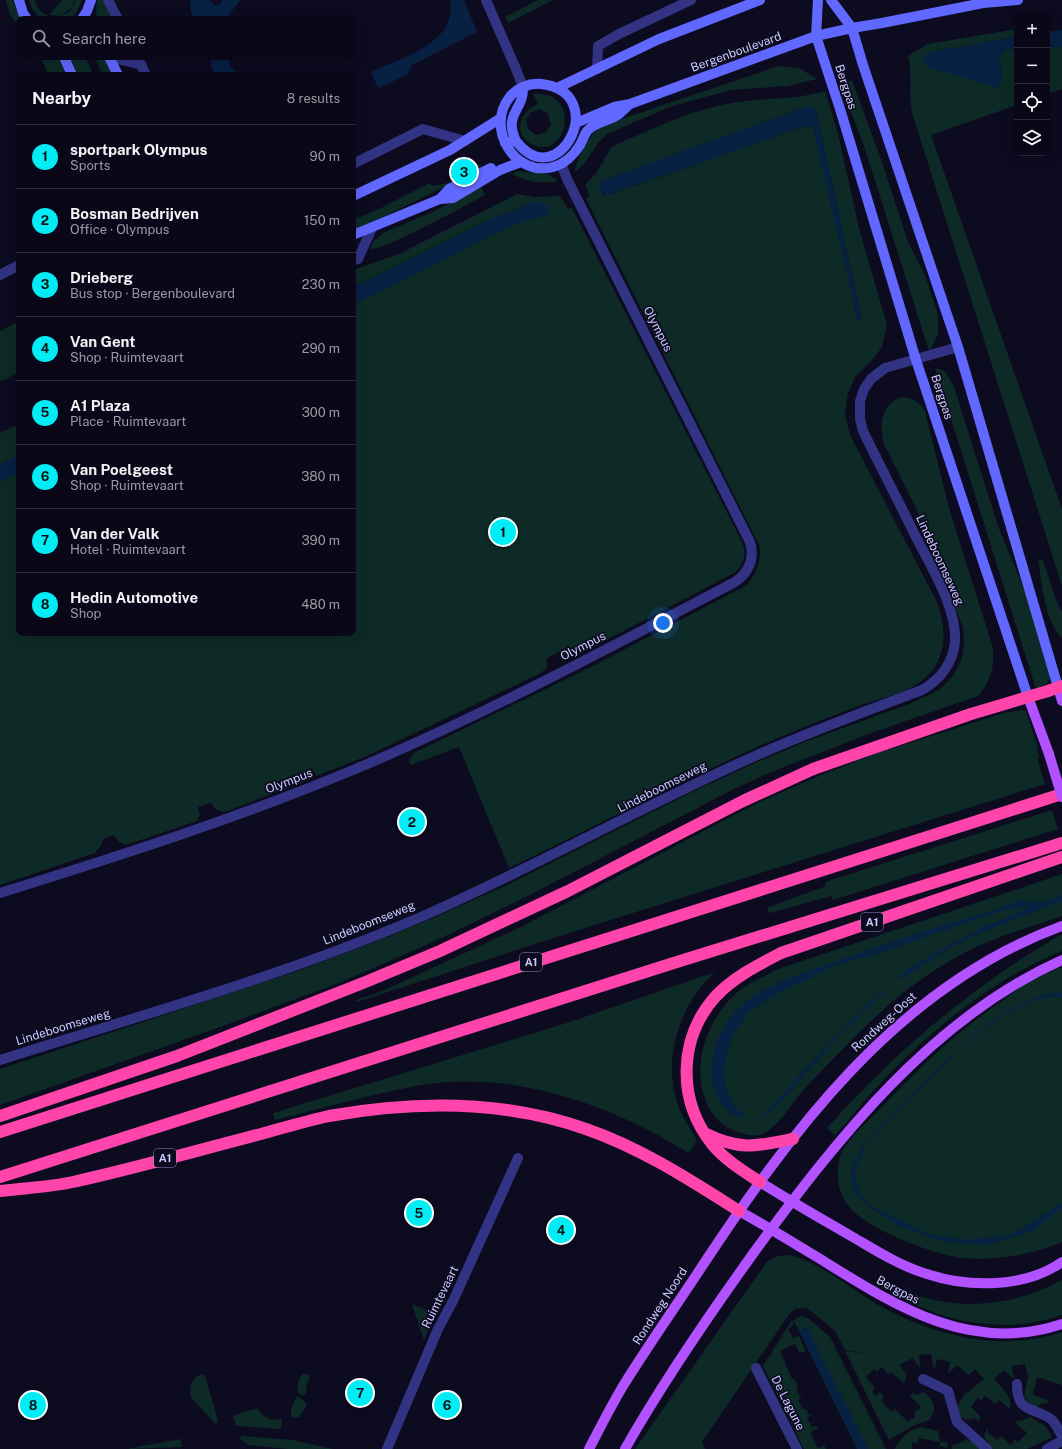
<!DOCTYPE html>
<meta charset="utf-8">
<style>
body{margin:0;font-family:"Public Sans",sans-serif;background:#131121;color:#f1f3f6}
.controls{position:absolute;right:12px;top:12px;display:grid;overflow:hidden;border-radius:8px;box-shadow:0 4px 16px #0002}
.controls button{width:36px;height:36px;display:grid;place-items:center;padding:0;border:0;border-bottom:1px solid #2a2937;background:#0a0818;color:#f1f3f6;font:20px sans-serif}
.you{position:absolute;left:663px;top:623px;width:14px;height:14px;margin:-10px;border:3px solid #fff;border-radius:50%;background:#1a73e8;box-shadow:0 0 0 6px #1a73e833}
.badge{display:grid;place-items:center;width:26px;height:26px;border-radius:50%;background:#00edf5;color:#111;font-size:13px;font-weight:700}
.pin{position:absolute;translate:-50% -50%;border:2px solid #fff;box-shadow:0 1px 4px #0006}
.list{margin:0;padding:0;list-style:none}
h2{display:flex;justify-content:space-between;align-items:center;height:52px;margin:0;padding:0 16px;font-size:17px}
h2 small{font-size:13px;font-weight:400;color:#999aa2}
.list li{display:grid;grid-template-columns:26px 1fr auto;gap:12px;align-items:center;box-sizing:border-box;height:64px;padding:0 16px;border-top:1px solid #2a2937}
.list b{display:block;font-size:15px;white-space:nowrap}
.list p{margin:0;font-size:13px;white-space:nowrap;color:#999aa2}
.list em{font-size:13px;font-style:normal;color:#999aa2}
.icon{flex:none;width:22px;height:22px;fill:none;stroke:currentColor;stroke-width:2;stroke-linecap:round;stroke-linejoin:round}
.map{position:relative;flex:none;width:1062px;height:1449px;overflow:hidden}
.search{position:absolute;background:#0a0818;box-shadow:0 4px 16px #0002;left:16px;top:16px;width:340px;height:44px;display:flex;align-items:center;gap:10px;box-sizing:border-box;padding:0 14px;border-radius:8px;color:#999aa2;font-size:15px}
.panel{position:absolute;background:#0a0818;box-shadow:0 4px 16px #0002;left:16px;top:72px;width:340px;height:564px;border-radius:8px}
.map>svg:first-child{display:block}
.green{fill:#0d2a27;fill-rule:evenodd}
.water{fill:#072143}
.lines{fill:none;stroke-linecap:round;stroke-linejoin:round}
.street{stroke:#323483;stroke-width:10}
.secondary{stroke:#6168ff;stroke-width:10}
.primary{stroke:#b251ff;stroke-width:10}
.highway{stroke:#ff45ab;stroke-width:12}
.primary-bridge{stroke:#b251ff;stroke-width:10}
.labels{text-anchor:middle;dominant-baseline:central;stroke-width:3.5;stroke-linejoin:round;paint-order:stroke}
.shield{fill:#0d0b20;stroke:#9391bc;stroke-width:1}
.shield-label{font-size:11px;font-weight:bold;fill:#cccaff}
.street-label{font-size:12px;fill:#cccaff;stroke:#0d0b20}
</style>
<div class="map">
<svg width="1062" height="1449" viewBox="0 0 1062 1449">
<rect width="100%" height="100%" fill="#0d0b20"/>
<path class="green" d="M6,0h7l7,19 -1,8 -9,-12z
M29,0h5c4,11 14,20 26,16l-11,-1 13,-15h13l-4,8 -10,8 9,-5 6,-11h6l-5,12 -6,6 -29,1 -10,-10z
M97,0h7l9,19h-17z
M538,0h15l-45,23 -3,-6z
M1017,29v8l-87,15 72,29 -3,-24 6,-7 12,-2v57l-86,30 131,374v77l-150,-473c-4,-20 1,-38 -4,-57l20,-12z
M1047,47h15v42l-15,5z
M40,57h19l5,11 -1,7h-14z
M67,57h18l9,18h-17z
M94,57h11l9,18h-11z
M779,66l20,2 18,11 -29,7 -57,4 -59,16 -65,28 -9,9 -13,20 -10,9c0,-9 13,-34 20,-40 12,-10 44,-18 59,-24 42,-14 83,-28 125,-42z
M852,80l30,82 26,80 17,33 13,39v20l-8,16 -2,-2 -64,-202 -23,-61z
M825,91l13,43 21,94 28,97 -5,22 -9,12 -18,18 -7,16 -3,21 5,21 86,165c9,24 13,53 -7,74 -17,19 -48,24 -71,32 -24,9 -49,19 -73,29 -94,40 -184,89 -276,133l-50,-121 -48,18 -2,-5 5,-7 179,-87 154,-81c9,-10 14,-25 13,-38l-172,-344 -2,-5 4,-2 -5,-11 11,-12 15,-25 6,-4c36,-15 72,-33 110,-40 33,-7 65,-3 98,-13zM809,106l5,2 2,3 46,209 -3,1 -2,-4 -43,-189 -9,-2 -197,69 -5,-1 -3,-11 2,-2z
M533,94c50,-5 35,69 -2,50 -19,-11 -11,-33 7,-40zM540,109l8,5 3,10 -5,8 -10,3 -8,-6 -2,-9 5,-8z
M480,164l2,4 -129,64v-12l28,-12 49,-25 2,3 16,-3 26,-13 -1,-3z
M518,171l30,3 10,7c-16,4 -32,0 -46,-7z
M481,187l4,8c-17,9 -102,56 -115,54l4,-8 9,-8 49,-21z
M517,194l18,3 25,-1 8,13 4,-1 170,334c5,12 2,20 -6,30l-162,85 -8,-1 -5,-5 -14,7v9l-6,6 -174,83 -51,20 -4,-8 -3,1 4,9 -88,34 -9,-2 -5,-7 -13,4 2,8 -3,6 -71,24 -7,-3 -5,-7 -11,4 -1,5 -7,9 -95,32v-412l19,-9v169h334v-336l148,-67 29,-11 5,-17 -44,17 -138,69v-18l46,-16z
M19,321v51l-17,9 -2,-1v-49z
M935,368l10,3 9,16 44,139 32,78 21,74 -8,10 -7,1z
M902,397c11,1 18,5 23,14l24,97 44,140c2,19 -3,34 -15,48l-104,36 -103,40 -39,18 -204,106 -95,46 -94,41 -116,43 -223,79v-36l295,-97 67,-25 69,-28 80,-36 183,-92 63,-29 50,-21 105,-38 27,-13 14,-14 9,-18 2,-15 -1,-15 -40,-105 -39,-79c-5,-19 -3,-41 18,-47z
M19,424v31l-19,10v-32z
M1038,559l5,1 13,40 6,12v26c-18,-18 -20,-55 -24,-79z
M1021,710l5,1 11,34 2,13h-2l8,26 -479,150 -209,68 -1,-2 26,-9 141,-65 236,-124 67,-29 55,-21 123,-39z
M1052,810l6,19 -225,71 -2,-4 -61,17 -3,-2 2,-4 57,-21 -1,-4z
M1062,874v42c-26,9 -53,17 -79,28 -55,24 -99,62 -140,105 -15,15 -29,29 -43,45 -11,14 -22,33 -38,40 -6,3 -15,1 -21,-1 -21,-6 -32,-20 -38,-40 -10,-38 8,-79 37,-103 11,-8 25,-14 38,-21z
M1062,934v17c-71,29 -133,80 -185,136 -15,15 -27,33 -42,48l-8,-7c69,-77 145,-142 235,-194z
M1062,967v275c-30,13 -68,19 -100,16 -27,-3 -95,-29 -112,-50 -12,-14 -15,-33 -10,-51 4,-15 27,-35 38,-46 39,-41 77,-78 124,-110 9,-7 17,-14 27,-19 10,-6 22,-10 33,-15z
M715,972c-36,33 -53,87 -37,133 4,12 13,24 19,36l-8,12c-18,-10 -35,-21 -53,-29 -67,-32 -145,-52 -220,-38 -47,9 -94,22 -141,34l-2,-7 297,-91z
M788,1255c25,4 60,31 82,45 56,34 128,54 192,32v53l-25,-8 -4,18 15,5 -1,4 -4,-1 -7,4 -5,-1 -7,-10 4,-19 -3,-13 -13,2 2,13 -10,-9 -10,9 -2,-2c9,11 23,19 17,33l-1,-3 -9,-7 -4,4 -10,-9 -4,6 -3,-3 -7,9 10,10 -3,4 -3,-3 -8,2 -7,-3 -3,-11 7,-11 20,-16 -9,-10 -7,6 -11,-10 -9,9 2,-12 -13,-3 -2,9 -2,-1 -2,-13 -12,1 1,14 -7,-11 -12,6v-1l-1,2 7,11 -3,7 -13,-11 -3,2 -6,-7 -5,5 -3,-3 -8,8 9,11 -3,4 4,4 4,-4 4,5 -3,4 10,11 4,-3 13,13 7,-5 -1,-4 7,-6 -11,-11 3,-3 3,2 8,-3c10,8 14,18 5,28l-16,6 -24,14 -44,-89 20,2 -20,-3 -10,-19 -20,-17 -9,-6 -10,1 -6,4 -88,129 3,7h-70l131,-186 11,-7z
M880,1279c9,4 18,10 28,13 50,20 107,14 154,-12v35c-38,14 -83,12 -121,0 -22,-7 -43,-20 -64,-31z
M412,1304l23,10 -11,26z
M801,1316l7,2 22,19 56,112h-18l-62,-122 -7,4 -6,-11z
M792,1320l2,5 -6,4 5,9 6,-2 7,15 -7,2 -4,-9 -15,7 12,28 2,-1 4,8 -2,1 4,10h3l-5,3 5,9h3l3,6h3l-5,3 5,9 4,-1 2,3 -8,3 8,16 6,-3 2,4h-22l-41,-83z
M202,1374l3,2 13,44 -2,5 -25,-28c-2,-10 0,-19 11,-23z
M303,1374h4l3,4 -4,7 1,6 -4,5 -4,-2c-3,-6 -1,-16 4,-20z
M297,1396l9,7v4l-7,10 -6,1 -2,-2v-7z
M257,1408c6,9 15,15 25,10l-1,11 -45,-3 -3,-10z
M1031,1417l15,10 6,10 -25,12h-35l-8,-12 3,-9 1,5 9,7 4,-4 10,9 4,-6 3,3 9,-9 -12,-11 3,-2 2,1z
M922,1427l16,4 2,10 8,2 -1,5 -7,-2v-4l-21,-4 -1,5 -6,-1v7h-17c6,-12 13,-19 27,-22z
M243,1436l49,4 41,9h-45l-40,-4 -10,-8z
M180,1439l2,8 -56,2z
M967,1439l14,10h-29l1,-5 3,1z"/>
<path class="water" d="M190,0h20l4,5h5l4,-5h17l-14,19h-32l-3,-7z
M450,0h14l13,32 -65,33 -5,10 -29,13 -7,-16c31,-14 87,-29 79,-72z
M1062,30v17h-15v-15z
M1017,37v11l-12,2 -6,7 3,24 -4,7 -70,-21 -4,-4 2,-9 4,-2z
M211,57h16l4,10 9,8h-25l-4,-8z
M809,106l5,2 2,3 46,209 -1,1 -4,-4 -44,-190 -8,-1 -198,69 -6,-4 -2,-5 2,-5z
M535,202c8,-1 12,2 14,10l-3,4 -16,3 -26,10 -151,76v-17l138,-69z
M19,455v17l-19,10v-17z
M1062,895v6l-79,31 -32,15 -51,33 -1,-3 9,-8 78,-44 6,-1 36,-16v-2l-21,3 -131,45 -44,12 -21,12 -31,14 -32,20 -15,23 -6,18 -3,20 2,15 6,15 12,14c-12,2 -24,-13 -28,-23 -13,-34 5,-74 32,-94 21,-15 45,-24 69,-32 38,-14 78,-27 117,-40 29,-9 59,-15 86,-28l23,3z
M886,989l-2,3 -46,45 -59,67 -14,12v-3l72,-78 43,-43z
M1057,992l5,2v5l-3,-3c-31,0 -69,28 -92,48v-2c26,-22 56,-43 90,-50z
M951,1056l1,2 -86,87 -11,23 1,12 5,16 10,10 57,28 40,6 41,-4 53,-33v4l-29,24 -47,14 -42,-3 -42,-15 -27,-16 -18,-15 -5,-14 -1,-14 11,-21z
M806,1326l62,123h-11l-58,-118z"/>
<g class="lines">
<path class="street" d="M108,0l10,19
M486,0l30,69 7,18
M109,57l33,8
M139,61l7,14
M597,69l1,-23 21,-12 72,-34
M353,164l70,-35 42,12
M353,260l5,-1 14,-31
M0,275l19,-10
M0,893c119,-37 238,-75 353,-123 131,-55 256,-122 382,-188 14,-10 20,-23 15,-40l-182,-361 -7,-17
M0,1060c144,-46 291,-86 430,-147 110,-49 215,-108 325,-157 54,-24 111,-45 167,-66 18,-10 31,-27 33,-48 2,-35 -25,-77 -40,-107 -17,-35 -35,-69 -52,-104l-3,-12v-18l4,-12 7,-10 14,-11 73,-21
M756,1368l41,81
M923,1379l25,12 9,31 30,27
M1017,1384c0,31 17,22 35,36 4,4 7,11 10,16
M387,1449l51,-120 15,-28 65,-143
M1047,1449l15,-8"/>
<path class="secondary" d="M19,0l4,13 4,6
M818,0l-2,36 24,73 76,251 112,337
M831,0l21,28 11,37 95,282 100,340
M82,19l5,-8 4,-11
M64,57l8,18
M109,57l9,18
M557,88l102,-49 101,-39
M576,123l38,-16 16,-3 186,-68 36,-8 30,-5 101,-20 35,-3
M516,141c-13,-28 8,-30 7,-54
M505,143l11,-2c43,56 96,-49 25,-57 -12,-1 -25,4 -32,14 -23,30 5,79 44,69 11,-3 21,-12 27,-22 3,-5 4,-10 7,-14 8,-9 23,-10 32,-17 4,-3 7,-7 11,-10
M353,196l97,-46 51,-32
M440,199l9,-10 42,-21
M353,235l87,-36 13,-1 47,-28 21,-8"/>
<path class="primary" d="M1058,687l4,14
M1028,697l21,57
M760,1182c30,19 60,36 91,54 24,14 49,30 76,38 42,14 98,14 135,-12
M739,1211c29,16 58,34 86,51 74,46 148,92 237,62
M589,1449c11,-21 22,-43 34,-63 23,-37 48,-73 72,-109 93,-142 201,-291 367,-351
M625,1449c39,-69 84,-134 130,-198 82,-112 177,-233 307,-291"/>
<path class="highway" d="M0,1116l177,-60 186,-73 77,-32 128,-60 175,-90 70,-32 158,-55 77,-23 14,-5
M0,1132l1062,-338
M706,1134c35,17 51,12 87,5
M0,1177l680,-216 382,-118
M760,1182c-17,-11 -35,-22 -48,-38 -35,-44 -34,-106 4,-148 18,-19 42,-31 65,-43l281,-96
M0,1191c24,-3 50,-4 73,-9 63,-14 126,-32 188,-48 22,-6 45,-13 68,-18 84,-15 175,-16 257,13 55,19 104,51 153,82"/>
<path class="primary-bridge" d="M1049,754l13,43"/>
</g>
<g class="labels">
<g class="shield">
<rect x="861" y="913" width="22" height="18" rx="3"/>
<rect x="520" y="953" width="22" height="18" rx="3"/>
<rect x="154" y="1149" width="22" height="18" rx="3"/>
</g>
<g class="shield-label">
<text x="872" y="922">A1</text>
<text x="531" y="962">A1</text>
<text x="165" y="1158">A1</text>
</g>
<g class="street-label">
<text transform="translate(736 52) rotate(-20)">Bergenboulevard</text>
<text transform="translate(846 87) rotate(72)">Bergpas</text>
<text transform="translate(658 329) rotate(63)">Olympus</text>
<text transform="translate(942 397) rotate(72)">Bergpas</text>
<text transform="translate(940 560) rotate(65)">Lindeboomseweg</text>
<text transform="translate(583 646) rotate(-27)">Olympus</text>
<text transform="translate(289 781) rotate(-21)">Olympus</text>
<text transform="translate(662 787) rotate(-27)">Lindeboomseweg</text>
<text transform="translate(369 923) rotate(-22)">Lindeboomseweg</text>
<text transform="translate(884 1022) rotate(-42)">Rondweg-Oost</text>
<text transform="translate(63 1027) rotate(-17)">Lindeboomseweg</text>
<text transform="translate(898 1290) rotate(28)">Bergpas</text>
<text transform="translate(440 1297) rotate(-64)">Ruimtevaart</text>
<text transform="translate(660 1306) rotate(-57)">Rondweg Noord</text>
<text transform="translate(788 1403) rotate(63)">De Lagune</text>
</g>
</g>
</svg>
<div class="controls">
<button>+</button>
<button>−</button>
<button><svg class="icon" aria-label="locate" viewBox="0 0 24 24"><circle cx="12" cy="12" r="6"/><path d="M12 2v4M12 18v4M2 12h4M18 12h4"/></svg></button>
<button><svg class="icon" aria-label="layers" viewBox="0 0 24 24"><path d="M12 4l9 5-9 5-9-5zM3 14l9 5 9-5"/></svg></button>
</div>
<div class="you"></div>
<div class="pin badge" style="left:503px;top:532px">1</div>
<div class="pin badge" style="left:412px;top:822px">2</div>
<div class="pin badge" style="left:464px;top:172px">3</div>
<div class="pin badge" style="left:561px;top:1230px">4</div>
<div class="pin badge" style="left:419px;top:1213px">5</div>
<div class="pin badge" style="left:447px;top:1405px">6</div>
<div class="pin badge" style="left:360px;top:1393px">7</div>
<div class="pin badge" style="left:33px;top:1405px">8</div>
<div class="search"><svg class="icon" aria-label="search" viewBox="0 0 24 24"><circle cx="10" cy="10" r="6"/><path d="M15 15l6 6"/></svg>Search here</div>
<section class="panel">
<h2>Nearby<small>8 results</small></h2>
<ul class="list">
<li><span class="badge">1</span><div><b>sportpark Olympus</b><p>Sports</p></div><em>90 m</em></li>
<li><span class="badge">2</span><div><b>Bosman Bedrijven</b><p>Office · Olympus</p></div><em>150 m</em></li>
<li><span class="badge">3</span><div><b>Drieberg</b><p>Bus stop · Bergenboulevard</p></div><em>230 m</em></li>
<li><span class="badge">4</span><div><b>Van Gent</b><p>Shop · Ruimtevaart</p></div><em>290 m</em></li>
<li><span class="badge">5</span><div><b>A1 Plaza</b><p>Place · Ruimtevaart</p></div><em>300 m</em></li>
<li><span class="badge">6</span><div><b>Van Poelgeest</b><p>Shop · Ruimtevaart</p></div><em>380 m</em></li>
<li><span class="badge">7</span><div><b>Van der Valk</b><p>Hotel · Ruimtevaart</p></div><em>390 m</em></li>
<li><span class="badge">8</span><div><b>Hedin Automotive</b><p>Shop</p></div><em>480 m</em></li>
</ul>
</section>
</div>
